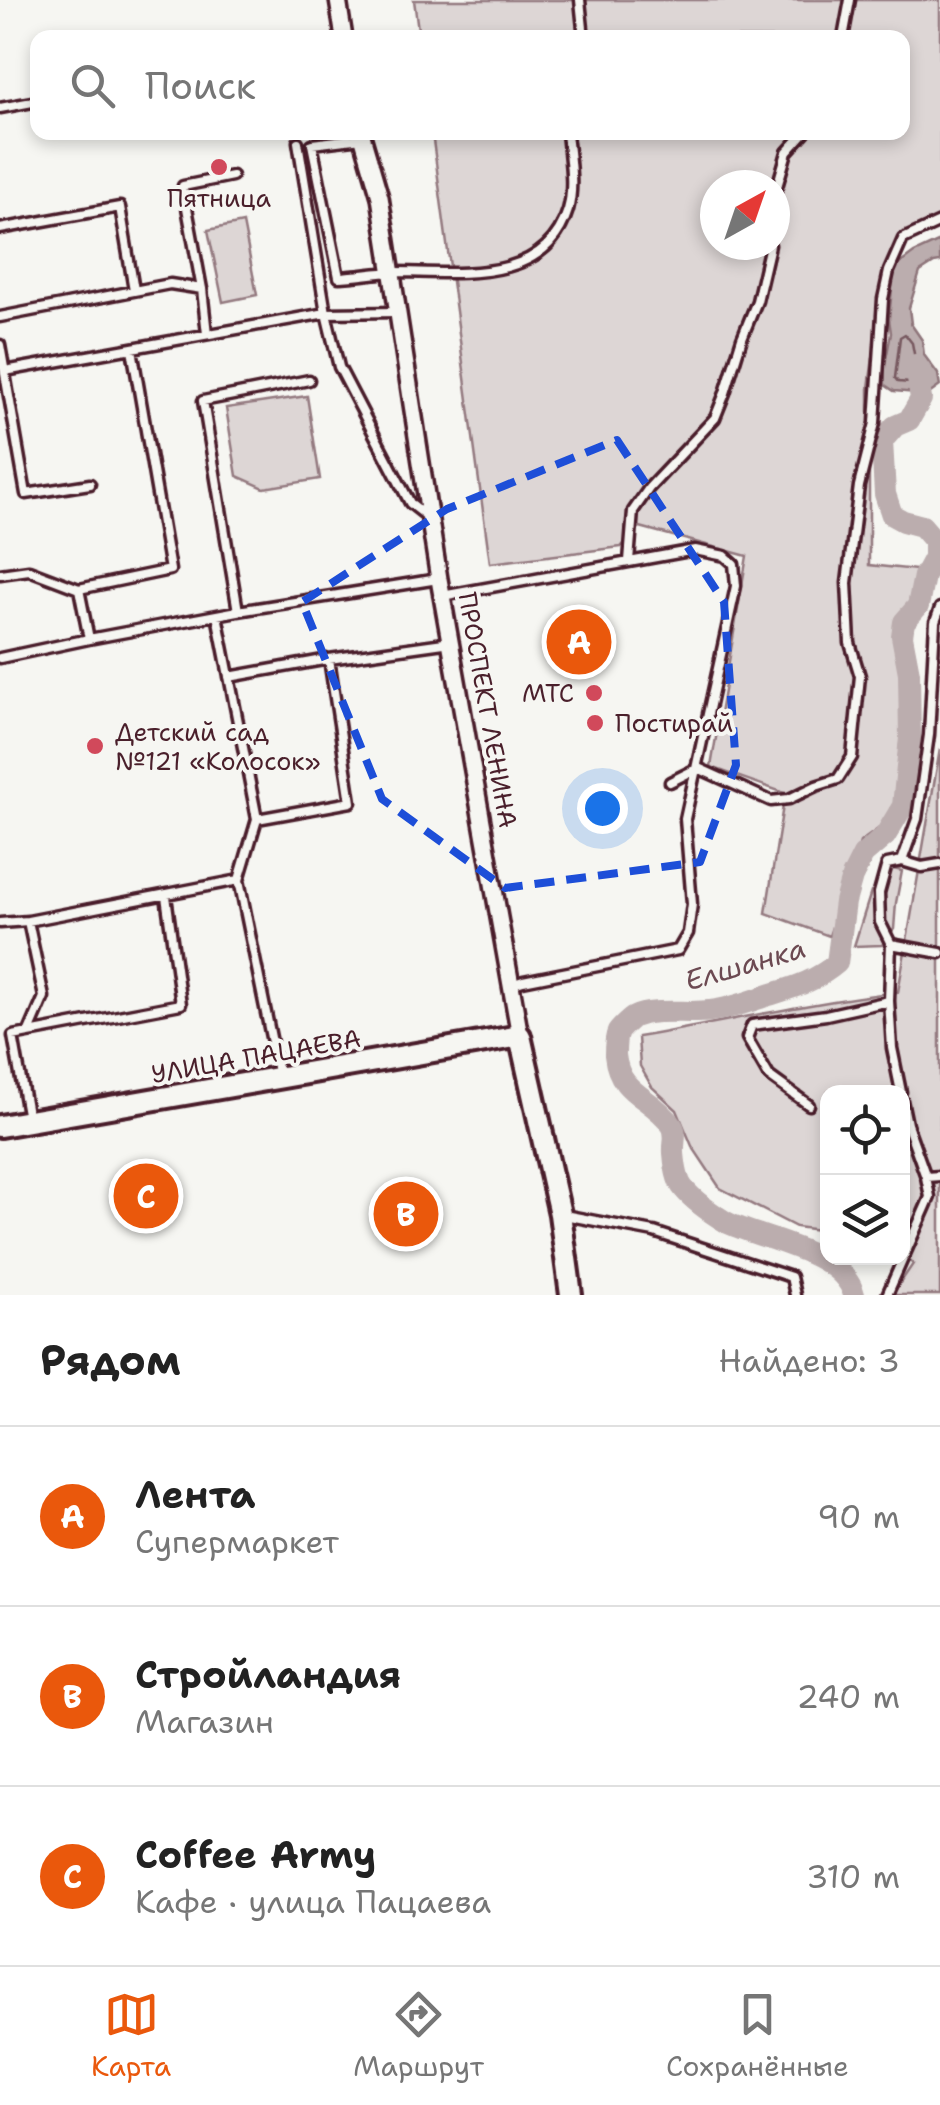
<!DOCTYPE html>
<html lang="ru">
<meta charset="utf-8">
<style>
body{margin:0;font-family:"Shantell Sans",sans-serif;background:#f2f2f2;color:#222}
.controls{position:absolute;right:30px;bottom:30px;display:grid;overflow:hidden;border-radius:20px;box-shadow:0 5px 15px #0003}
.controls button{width:90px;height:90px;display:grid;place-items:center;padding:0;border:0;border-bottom:2px solid #e0e0e0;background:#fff;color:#222;font:50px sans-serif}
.compass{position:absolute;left:700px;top:170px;width:90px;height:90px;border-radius:50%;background:#fff;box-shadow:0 5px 15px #0003;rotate:40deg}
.you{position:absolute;left:602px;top:808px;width:35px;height:35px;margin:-25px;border:8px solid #fff;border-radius:50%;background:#1a73e8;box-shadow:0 0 0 15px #1a73e833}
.badge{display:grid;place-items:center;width:65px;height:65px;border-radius:50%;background:#ea580c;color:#fff;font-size:32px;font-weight:700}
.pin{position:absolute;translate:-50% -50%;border:5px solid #fff;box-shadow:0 2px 10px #0006}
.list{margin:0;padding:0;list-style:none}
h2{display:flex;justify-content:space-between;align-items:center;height:130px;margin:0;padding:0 40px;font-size:42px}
h2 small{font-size:32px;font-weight:400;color:#767676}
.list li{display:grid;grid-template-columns:65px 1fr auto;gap:30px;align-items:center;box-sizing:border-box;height:180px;padding:0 40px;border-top:2px solid #e0e0e0}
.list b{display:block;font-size:38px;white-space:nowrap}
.list p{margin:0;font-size:32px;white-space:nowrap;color:#767676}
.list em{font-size:32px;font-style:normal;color:#767676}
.icon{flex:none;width:55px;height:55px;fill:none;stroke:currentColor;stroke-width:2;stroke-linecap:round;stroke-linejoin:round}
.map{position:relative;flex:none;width:940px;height:1295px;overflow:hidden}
.search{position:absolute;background:#fff;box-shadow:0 5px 15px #0003;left:30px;right:30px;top:30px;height:110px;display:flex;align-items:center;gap:25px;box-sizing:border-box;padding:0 35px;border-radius:20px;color:#767676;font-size:38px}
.sheet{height:670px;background:#fff}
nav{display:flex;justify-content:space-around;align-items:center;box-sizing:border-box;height:140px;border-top:2px solid #e0e0e0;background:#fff;font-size:28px;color:#767676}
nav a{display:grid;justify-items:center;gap:5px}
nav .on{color:#ea580c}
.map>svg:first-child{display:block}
.green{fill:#ddd6d5;stroke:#947a80;stroke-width:2.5;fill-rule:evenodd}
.water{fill:#bbadae;stroke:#8e747a;stroke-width:2.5}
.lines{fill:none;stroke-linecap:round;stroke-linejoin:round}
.shore{stroke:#77585f;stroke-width:2.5}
.river{stroke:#bbadae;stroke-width:22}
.lane-casing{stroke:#4a1f2b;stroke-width:15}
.street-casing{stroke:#4a1f2b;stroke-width:22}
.secondary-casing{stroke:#4a1f2b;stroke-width:28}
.lane{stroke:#f6f6f2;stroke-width:8}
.street{stroke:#f6f6f2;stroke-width:15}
.secondary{stroke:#f6f6f2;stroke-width:20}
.marked{fill:none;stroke:#1d4ed8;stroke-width:8;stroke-dasharray:20 12;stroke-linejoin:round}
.poi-dot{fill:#d1495b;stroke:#f6f6f2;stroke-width:4}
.labels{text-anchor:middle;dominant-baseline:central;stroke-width:8;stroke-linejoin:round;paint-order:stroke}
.poi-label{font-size:25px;fill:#4a1f2b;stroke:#f6f6f2;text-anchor:start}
.street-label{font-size:25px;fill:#4a1f2b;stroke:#f6f6f2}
.water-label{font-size:28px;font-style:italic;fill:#6c4a52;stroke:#f6f6f2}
</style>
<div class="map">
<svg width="940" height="1295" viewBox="0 0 940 1295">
<rect width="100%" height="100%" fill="#f6f6f2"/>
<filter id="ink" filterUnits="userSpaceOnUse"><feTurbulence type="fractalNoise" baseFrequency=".01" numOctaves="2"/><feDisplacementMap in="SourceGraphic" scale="20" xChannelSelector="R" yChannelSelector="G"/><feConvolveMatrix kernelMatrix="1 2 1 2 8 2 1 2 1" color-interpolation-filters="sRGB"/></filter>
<g filter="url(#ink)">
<path class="green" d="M414,0h526v220l-41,16 -14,33 -16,118v178l48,5 -24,248 -33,24 -31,94 -63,-23 19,-120 -74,-26 36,-211 -107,-29 -19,20 -131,16 -58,-430 470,-1v-94l-483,-1zM715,185h60v60h-60z
M243,223l14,72 -34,7 -15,-72z
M307,396l13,83 -56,9 -27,-12 -11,-68z
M940,749v546h-48l21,-31 -10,-9 -1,-163h-74l-1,139 -31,-4 -76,-39 -28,-42 -15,-36 -25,-23 -12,-21 -2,-29c87,-15 173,-35 260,-45z
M889,868l13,3 -6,32 -2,26 -12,16 -28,1 17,-54 4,-1z"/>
<path class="water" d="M940,241v21l-6,1 -14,9 -11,36 2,16 11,16 2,15 14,19 2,12 -11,8 -35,-3 -9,-6 -1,-15 7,-37 -2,-14 5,-51 20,-15z"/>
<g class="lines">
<path class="shore" d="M905,334l7,9 3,16 11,18 -2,7 -26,-2 -3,-4 5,-41z"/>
<path class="river" d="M854,1295c-11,-44 -93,-55 -128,-73 -13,-8 -32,-21 -42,-33 -8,-9 -9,-25 -10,-36 -1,-11 4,-20 -3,-29 -20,-28 -52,-29 -56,-69 0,-6 0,-17 3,-23 2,-3 12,-13 16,-15 18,-9 56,-3 76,-6 21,-2 40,-10 59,-16 26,-8 47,-14 68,-32l8,-61 7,-25 11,-22 22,-19 18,-30 7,-68 -1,-65 -7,-37 2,-14 14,-16 6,-30 10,-19v-17l-12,-14 -19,-5 -11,-6 -7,-21 -3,-53 13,-15 14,-6 12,-21 -5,-34"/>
<defs>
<path id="lane" d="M580,0l4,38
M843,38l7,-38
M0,108l38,-7
M362,138l-50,6 27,133c18,-1 37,-4 55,-5 62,0 151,14 174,-62 7,-25 1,-52 -1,-78
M298,142l28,171 13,54 71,136 18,14
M775,194l12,-42 18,-20
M0,229l120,-22 14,83
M0,317l170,-33 32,5
M207,334l-5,-45 -19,-103 49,-10
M0,345l26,149 64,-10
M5,371l321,-58 72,-1
M629,561l4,-50 16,-23 66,-70 10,-25 17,-55 15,-37 13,-56
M0,574l29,-4 50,19 91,-19 -38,-221
M79,589l10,50 149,-28 200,-32
M442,596l253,-46 30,6 9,8 2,22 -51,233 7,85 -4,29 -10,17 -155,31 -12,4
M238,611l-35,-210 106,-21
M217,615l40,204
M0,658l89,-19
M229,677l100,-18 122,-17
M670,782l28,-14 73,33 18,-2 27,-13 22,-7 14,-22 8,-81 -10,-33 -3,-60 12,-97 16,-63 8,-124 6,-28 14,-32 37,-17
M902,861l20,6 18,-3
M28,921l16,76 -15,35
M0,923l28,-2 211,-41
M891,944l49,9
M279,1077l-40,-197 18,-61 94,-17 -22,-143
M901,1092l-9,-44 -3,-47 2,-57 -11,-22 -1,-29 8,-29 15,-3 15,-42 12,-84 6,-113 5,-14
M902,1100l5,24 19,53 14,-1
M809,1105l-40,-29 -22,-38 5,-13 74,-10 63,-14
M28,1119l-15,-83 168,-32 -15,-108
M564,1215l90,17 137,45 4,18
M887,1295l43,-98 -4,-20"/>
<path id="street" d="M338,0l6,38
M361,132l19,65 59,382 81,457"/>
<path id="secondary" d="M0,1126l520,-90 40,178 11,81"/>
</defs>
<use href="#lane" class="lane-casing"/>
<use href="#street" class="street-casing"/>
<use href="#secondary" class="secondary-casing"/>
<use href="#lane" class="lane"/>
<use href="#street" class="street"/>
<use href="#secondary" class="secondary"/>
</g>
</g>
<path class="marked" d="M617,440l107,162 12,163 -36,97 -195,26 -123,-89 -80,-197 145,-93z"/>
<g class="poi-dot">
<circle cx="219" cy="167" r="10"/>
<circle cx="594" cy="693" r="10"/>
<circle cx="595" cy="723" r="10"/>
<circle cx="95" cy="746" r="10"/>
</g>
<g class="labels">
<g class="poi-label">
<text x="219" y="198" text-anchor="middle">Пятница</text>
<text x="574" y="693" text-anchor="end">МТС</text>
<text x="615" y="723">Постирай</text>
<text x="115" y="732">Детский сад<tspan x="115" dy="29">№121 «Колосок»</tspan></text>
</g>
<g class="street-label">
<text transform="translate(488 710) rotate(80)">ПРОСПЕКТ ЛЕНИНА</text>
<text transform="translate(256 1056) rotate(-10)">УЛИЦА ПАЦАЕВА</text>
</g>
<g class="water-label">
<text transform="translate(745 964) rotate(-16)">Елшанка</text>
</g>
</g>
</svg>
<div class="controls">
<button><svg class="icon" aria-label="locate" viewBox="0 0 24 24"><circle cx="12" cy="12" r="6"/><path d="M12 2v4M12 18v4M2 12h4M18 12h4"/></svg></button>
<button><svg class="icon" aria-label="layers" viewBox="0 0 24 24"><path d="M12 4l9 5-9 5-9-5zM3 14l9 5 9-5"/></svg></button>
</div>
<svg class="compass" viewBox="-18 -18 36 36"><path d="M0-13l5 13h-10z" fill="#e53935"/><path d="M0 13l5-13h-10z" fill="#767676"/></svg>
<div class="you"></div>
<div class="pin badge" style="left:579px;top:642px">A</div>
<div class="pin badge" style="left:406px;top:1214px">B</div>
<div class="pin badge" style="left:146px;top:1196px">C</div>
<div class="search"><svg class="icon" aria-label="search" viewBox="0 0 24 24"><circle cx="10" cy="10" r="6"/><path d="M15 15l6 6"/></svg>Поиск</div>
</div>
<section class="sheet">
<h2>Рядом<small>Найдено: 3</small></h2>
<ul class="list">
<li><span class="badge">A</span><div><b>Лента</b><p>Супермаркет</p></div><em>90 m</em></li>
<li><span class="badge">B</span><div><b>Стройландия</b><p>Магазин</p></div><em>240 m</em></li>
<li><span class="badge">C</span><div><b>Coffee Army</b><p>Кафе · улица Пацаева</p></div><em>310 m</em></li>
</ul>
</section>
<nav>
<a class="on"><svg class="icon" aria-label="map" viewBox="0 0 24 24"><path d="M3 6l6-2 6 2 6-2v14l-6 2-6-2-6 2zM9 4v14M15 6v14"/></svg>Карта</a>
<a><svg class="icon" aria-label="directions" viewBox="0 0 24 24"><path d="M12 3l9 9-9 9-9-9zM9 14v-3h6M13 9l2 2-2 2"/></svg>Маршрут</a>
<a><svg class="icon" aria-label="saved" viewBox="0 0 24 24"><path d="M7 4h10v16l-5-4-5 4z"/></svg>Сохранённые</a>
</nav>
